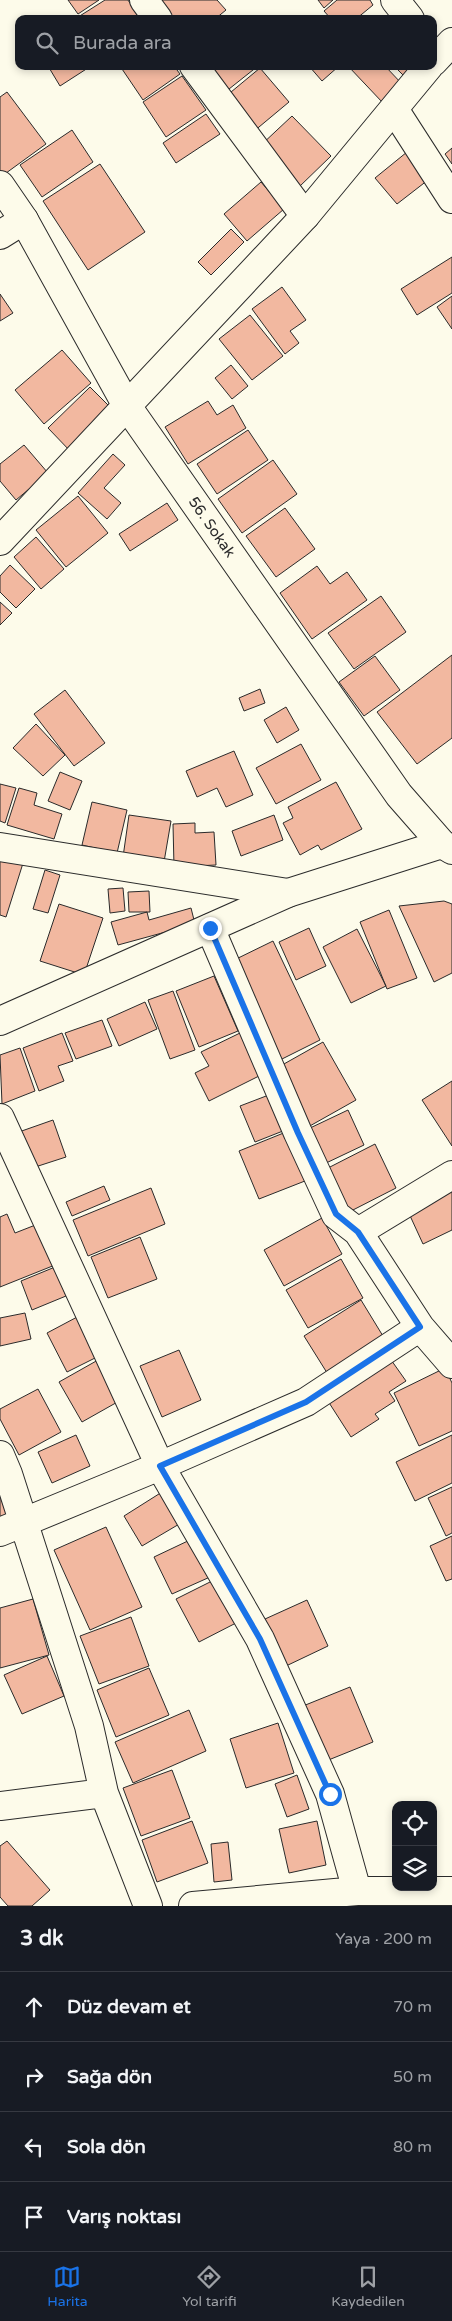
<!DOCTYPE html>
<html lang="tr">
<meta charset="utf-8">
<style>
body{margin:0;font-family:"Varela Round",sans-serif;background:#242831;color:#f1f3f6}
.controls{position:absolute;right:15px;bottom:15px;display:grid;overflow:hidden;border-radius:10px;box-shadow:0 2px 8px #0003}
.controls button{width:45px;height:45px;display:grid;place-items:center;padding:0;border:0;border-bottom:1px solid #363941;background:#171b24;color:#f1f3f6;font:25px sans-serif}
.stop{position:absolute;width:15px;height:15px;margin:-11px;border:4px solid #1a73e8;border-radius:50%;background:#fff}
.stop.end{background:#1a73e8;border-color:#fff;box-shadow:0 1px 5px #0008}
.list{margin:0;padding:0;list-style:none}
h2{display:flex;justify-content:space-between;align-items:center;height:65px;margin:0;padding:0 20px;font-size:21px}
h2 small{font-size:16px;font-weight:400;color:#9ea1a6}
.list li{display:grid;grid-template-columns:32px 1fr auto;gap:15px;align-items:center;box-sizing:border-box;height:70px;padding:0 20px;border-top:1px solid #363941}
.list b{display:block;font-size:19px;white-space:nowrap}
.list em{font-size:16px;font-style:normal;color:#9ea1a6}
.icon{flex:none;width:28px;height:28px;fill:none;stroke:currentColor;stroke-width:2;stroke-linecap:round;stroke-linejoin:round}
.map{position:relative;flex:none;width:452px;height:1906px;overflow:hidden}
.search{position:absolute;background:#171b24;box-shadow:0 2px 8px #0003;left:15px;right:15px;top:15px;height:55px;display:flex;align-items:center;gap:12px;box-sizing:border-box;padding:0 18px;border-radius:10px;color:#9ea1a6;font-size:19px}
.sheet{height:345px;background:#171b24}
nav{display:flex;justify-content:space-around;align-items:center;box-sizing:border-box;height:70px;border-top:1px solid #363941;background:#171b24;font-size:14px;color:#9ea1a6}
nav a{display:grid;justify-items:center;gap:2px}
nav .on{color:#1a73e8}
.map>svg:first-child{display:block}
.building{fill:#f2b8a0;stroke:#2b2b2b}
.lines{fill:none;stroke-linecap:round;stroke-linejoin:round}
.minor-casing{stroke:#2b2b2b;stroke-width:30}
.tertiary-casing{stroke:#2b2b2b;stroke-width:30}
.secondary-casing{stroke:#2b2b2b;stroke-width:30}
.minor{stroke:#fdfbea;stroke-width:28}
.tertiary{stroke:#fdfbea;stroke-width:28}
.secondary{stroke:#fdfbea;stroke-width:28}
.route{stroke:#1a73e8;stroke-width:6}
.labels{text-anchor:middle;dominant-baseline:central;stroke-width:4;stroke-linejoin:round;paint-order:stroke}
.street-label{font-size:15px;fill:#2b2b2b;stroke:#fdfbea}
</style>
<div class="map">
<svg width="452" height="1906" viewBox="0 0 452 1906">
<rect width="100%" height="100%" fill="#fdfbea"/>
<path class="building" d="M68,0h31l-21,14z
M105,0h23l12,19h-65z
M157,0h60l9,10 -11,9h-45z
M318,0h15l-9,8z
M337,0h33l3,5 -17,14h-25l-7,-8z
M48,66h43l-31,20z
M120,66h54l6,8 -37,26z
M213,66h45l-34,27 -18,-21z
M309,66h30l-17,15z
M348,66h37l18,19 -20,18z
M394,66h28l-13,15z
M260,68l29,34 -36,30 -28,-35z
M182,76l24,34 -40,27 -23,-35z
M7,92l39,52 -44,32 -2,-3v-76z
M206,114l14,20 -44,29 -13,-20z
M292,116l39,40 -32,31 -39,-41z
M72,130l21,32 -51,35 -22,-32z
M452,148v16l-7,-10z
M407,152l21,28 -31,24 -22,-26z
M100,164l45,68 -57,38 -45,-69z
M261,182l23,27 -37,32 -23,-27z
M231,229l13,13 -33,33 -13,-13z
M452,257v36l-35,22 -16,-26z
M282,287l24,33 -16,11 9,12 -14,11 -33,-45z
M0,294l13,19 -13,8z
M452,296v33l-15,-22z
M250,315l33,41 -31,24 -33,-41z
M62,350l29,33 -47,41 -29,-34z
M231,365l17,21 -16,13 -17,-21z
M90,387l24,24 -42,42 -24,-25z
M208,401l9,14 16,-10 13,23 -58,36 -23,-37z
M248,430l20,30 -51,34 -20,-30z
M24,445l24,28 -32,27 -16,-19v-17z
M113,454l12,11 -21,23 17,15 -14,16 -29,-26z
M273,460l24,34 -55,39 -24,-34z
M78,496l30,37 -42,34 -30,-37z
M167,503l11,17 -48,31 -11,-17z
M285,508l30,41 -39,28 -30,-41z
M36,537l28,32 -23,20 -27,-32z
M10,565l25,24 -19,19 -16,-16v-16z
M317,566l13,18 17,-12 20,28 -55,39 -32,-46z
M381,596l25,36 -52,37 -26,-36z
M0,602l12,11 -12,12z
M452,655v83l-35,26 -40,-52z
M375,656l25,34 -36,26 -25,-34z
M260,689l5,14 -21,8 -5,-13z
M65,690l40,53 -31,23 -40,-52z
M286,707l13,23 -22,13 -13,-23z
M36,724l29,31 -22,21 -30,-28z
M301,744l20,36 -45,24 -20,-36z
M234,751l19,44 -27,12 -9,-19 -20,9 -11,-26z
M60,772l22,9 -12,29 -22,-9z
M336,782l26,47 -41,21 -3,-5 -18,10 -17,-32 10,-5 -5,-11z
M0,784l16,4 -11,35 -5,-2z
M19,788l18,5 -3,12 28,9 -8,25 -47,-14z
M92,802l35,8 -10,43 -35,-8z
M129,815l42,6 -7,41 -41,-5z
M274,815l9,25 -42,16 -9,-25z
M195,823v10l19,-1 2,33 -42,2 -1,-43z
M0,852l24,8 -18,57 -6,-2z
M45,870l15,5 -12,38 -15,-4z
M123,888l2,23 -15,2 -2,-24z
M149,891l1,21h-21l-1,-20z
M444,901l8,3v69l-18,9 -35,-76z
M59,904l44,14 -19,57 -44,-14z
M191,908l4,16 -77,21 -7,-23 36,-10 2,8z
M389,910l28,68 -30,11 -27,-67z
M309,928l17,38 -30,14 -17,-38z
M357,929l29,57 -35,17 -28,-56z
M273,941l47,99 -44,22 -48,-99z
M214,976l24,55 -39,16 -23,-56z
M173,991l22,59 -25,9 -22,-59z
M145,1002l12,27 -38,17 -12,-27z
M102,1020l10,26 -36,13 -11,-26z
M62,1033l11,28 -15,5 6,15 -25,10 -16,-43z
M240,1033l21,42 -52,26 -14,-28 14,-7 -8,-14z
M323,1042l33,58 -48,27 -33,-58z
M20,1048l15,43 -33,13 -2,-49z
M452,1081v65l-30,-46z
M274,1093l14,36 -33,13 -15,-36z
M348,1110l16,35 -40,19 -16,-35z
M53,1120l13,37 -37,12 -13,-36z
M291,1130l19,49 -51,20 -20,-48z
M375,1144l21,44 -47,24 -21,-44z
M452,1185v45l-29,14 -17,-37z
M104,1186l6,14 -38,16 -6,-14z
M151,1188l14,36 -77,32 -15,-36z
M7,1214l8,19 23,-9 17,41 -55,22v-70z
M322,1218l20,36 -58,32 -20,-36z
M140,1237l17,42 -49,19 -17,-41z
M341,1259l22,39 -55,30 -22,-38z
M55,1267l11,29 -34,14 -11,-29z
M361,1300l25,41 -57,35 -25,-40z
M25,1313l6,26 -31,7v-28z
M79,1316l20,40 -32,16 -20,-39z
M179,1350l22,50 -39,17 -22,-51z
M389,1357l17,24 -17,11 6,9 -20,13 4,5 -28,18 -25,-39z
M98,1360l23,40 -39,22 -23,-40z
M445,1368l7,15v48l-33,15 -25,-53z
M38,1389l23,43 -42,23 -19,-36v-10z
M76,1435l14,31 -38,17 -14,-31z
M452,1435v48l-37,18 -19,-39z
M452,1487v46l-6,3 -18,-38z
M0,1490l11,27 -11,5z
M162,1492l19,31 -39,23 -18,-30z
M106,1527l36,80 -52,23 -36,-80z
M452,1536v43l-6,2 -16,-35z
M192,1539l18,38 -38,17 -18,-37z
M214,1580l22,43 -37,19 -23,-43z
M33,1599l16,56 -49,13v-60z
M307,1600l21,46 -42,20 -21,-47z
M131,1617l18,49 -50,18 -19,-48z
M47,1656l17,40 -42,18 -18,-39z
M149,1668l20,47 -53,22 -19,-47z
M350,1687l23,55 -47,19 -23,-55z
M189,1710l17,41 -73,32 -18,-41z
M278,1723l16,50 -48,15 -16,-49z
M172,1770l18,48 -49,18 -18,-48z
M297,1775l12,34 -22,8 -12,-33z
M192,1821l16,42 -51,19 -15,-42z
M317,1821l9,44 -37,8 -10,-44z
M7,1841l43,49 -18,16h-24l-8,-9v-51z
M228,1842l4,38 -18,2 -3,-38z"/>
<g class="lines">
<defs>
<path id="minor" d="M144,0l14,19
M395,0l15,19
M194,66l111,150
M394,109l58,90
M0,235l24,-15
M0,847l288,46
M210,928l88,205 38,82 22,17 62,95 32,37
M0,1118l160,348 100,173 70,155 27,97
M358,1232l94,-57
M0,1455l8,19 81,252 15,67 44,113
M0,1532l160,-66 146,-64 114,-75
M0,1806l104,-13
M193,1906l164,-15h95"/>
<path id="tertiary" d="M433,62l19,-20
M0,541l305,-325 124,-150
M0,1021l288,-128 154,-49"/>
<path id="secondary" d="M0,185l24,35 103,186 272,389 43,49 10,6"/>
</defs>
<use href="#minor" class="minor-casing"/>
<use href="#tertiary" class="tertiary-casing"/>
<use href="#secondary" class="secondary-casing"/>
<use href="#minor" class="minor"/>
<use href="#tertiary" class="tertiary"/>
<use href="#secondary" class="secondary"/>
</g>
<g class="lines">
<path class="route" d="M210,928l88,205 38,81 22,18 62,95 -114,75 -146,64 100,173 70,155"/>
</g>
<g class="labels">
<g class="street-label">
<text transform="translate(212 527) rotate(55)">56. Sokak</text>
</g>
</g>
</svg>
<div class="controls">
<button><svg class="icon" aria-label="locate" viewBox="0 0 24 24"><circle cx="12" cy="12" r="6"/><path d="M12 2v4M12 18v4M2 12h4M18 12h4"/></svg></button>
<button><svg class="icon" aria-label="layers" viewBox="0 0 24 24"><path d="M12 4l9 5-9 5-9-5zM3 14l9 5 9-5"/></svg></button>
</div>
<div class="stop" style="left:330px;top:1794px"></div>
<div class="stop end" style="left:210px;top:928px"></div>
<div class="search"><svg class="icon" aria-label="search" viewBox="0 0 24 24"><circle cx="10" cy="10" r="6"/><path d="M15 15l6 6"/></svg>Burada ara</div>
</div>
<section class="sheet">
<h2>3 dk<small>Yaya · 200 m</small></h2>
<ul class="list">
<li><svg class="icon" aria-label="ahead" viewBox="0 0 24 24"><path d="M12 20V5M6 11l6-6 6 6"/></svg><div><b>Düz devam et</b></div><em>70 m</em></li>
<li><svg class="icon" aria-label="right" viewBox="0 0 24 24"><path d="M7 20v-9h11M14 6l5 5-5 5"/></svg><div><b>Sağa dön</b></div><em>50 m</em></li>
<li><svg class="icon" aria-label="left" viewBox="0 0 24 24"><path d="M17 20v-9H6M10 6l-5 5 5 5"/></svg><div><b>Sola dön</b></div><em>80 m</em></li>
<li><svg class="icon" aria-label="arrive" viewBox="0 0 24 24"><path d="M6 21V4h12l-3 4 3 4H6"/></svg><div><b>Varış noktası</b></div></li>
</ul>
</section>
<nav>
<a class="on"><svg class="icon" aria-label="map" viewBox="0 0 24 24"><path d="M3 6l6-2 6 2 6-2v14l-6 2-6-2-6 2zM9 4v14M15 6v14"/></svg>Harita</a>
<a><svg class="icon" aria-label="directions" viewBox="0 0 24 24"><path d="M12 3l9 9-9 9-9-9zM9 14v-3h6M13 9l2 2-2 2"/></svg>Yol tarifi</a>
<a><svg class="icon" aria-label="saved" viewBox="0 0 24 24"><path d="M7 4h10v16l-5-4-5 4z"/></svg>Kaydedilen</a>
</nav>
